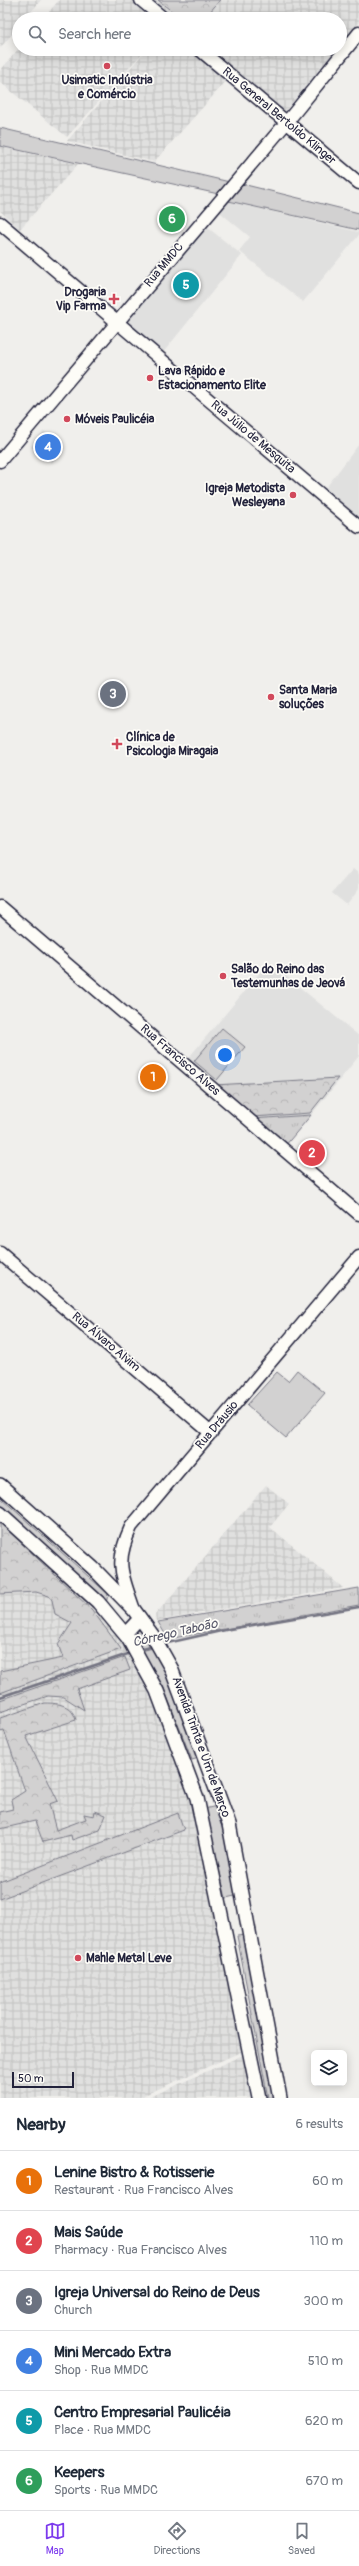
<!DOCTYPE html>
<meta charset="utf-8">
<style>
body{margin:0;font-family:Pangolin,sans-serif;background:#f6f6f7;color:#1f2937}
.controls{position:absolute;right:12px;bottom:12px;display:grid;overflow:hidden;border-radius:6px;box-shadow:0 2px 10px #0003}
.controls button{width:36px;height:36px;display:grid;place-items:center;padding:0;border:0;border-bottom:1px solid #e0e1e3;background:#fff;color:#1f2937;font:20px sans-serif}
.scale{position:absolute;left:12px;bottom:10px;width:62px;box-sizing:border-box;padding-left:4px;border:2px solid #22223b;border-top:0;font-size:11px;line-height:14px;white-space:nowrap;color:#22223b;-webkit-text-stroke:3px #fdfcf7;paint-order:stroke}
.you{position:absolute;left:225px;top:1055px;width:14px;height:14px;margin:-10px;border:3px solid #fff;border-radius:50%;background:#1a73e8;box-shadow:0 0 0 6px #1a73e833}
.badge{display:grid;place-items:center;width:26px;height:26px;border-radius:50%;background:#7c3aed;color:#fff;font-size:13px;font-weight:700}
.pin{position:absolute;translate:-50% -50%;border:2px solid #fff;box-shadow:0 1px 4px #0006}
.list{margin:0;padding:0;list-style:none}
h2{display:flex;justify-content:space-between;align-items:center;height:52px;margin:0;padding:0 16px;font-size:17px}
h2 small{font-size:13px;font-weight:400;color:#747a83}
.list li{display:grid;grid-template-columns:26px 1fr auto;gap:12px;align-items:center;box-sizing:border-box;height:60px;padding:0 16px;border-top:1px solid #e0e1e3}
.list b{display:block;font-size:15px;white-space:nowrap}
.list p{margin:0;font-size:13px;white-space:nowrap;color:#747a83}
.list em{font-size:13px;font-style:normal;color:#747a83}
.icon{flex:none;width:22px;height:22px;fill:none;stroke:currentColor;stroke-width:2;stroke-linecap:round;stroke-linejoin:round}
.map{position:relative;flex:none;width:359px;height:2098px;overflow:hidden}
.search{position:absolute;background:#fff;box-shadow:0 2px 10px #0003;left:12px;right:12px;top:12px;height:44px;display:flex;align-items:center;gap:10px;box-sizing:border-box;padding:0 14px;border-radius:22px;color:#747a83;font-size:15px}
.sheet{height:412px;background:#fff}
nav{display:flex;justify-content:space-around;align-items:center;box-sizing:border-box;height:56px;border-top:1px solid #e0e1e3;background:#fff;font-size:11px;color:#747a83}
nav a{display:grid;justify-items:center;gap:2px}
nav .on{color:#7c3aed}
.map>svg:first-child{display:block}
.built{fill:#e0e0df}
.industrial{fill:url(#industrial-grid)}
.green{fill:#d2d1d1;stroke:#7a7a86}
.forest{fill:url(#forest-crowns);stroke:#7a7a86}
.park{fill:url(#park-tufts);stroke:#7a7a86}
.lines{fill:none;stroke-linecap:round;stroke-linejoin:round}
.stream{stroke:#737381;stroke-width:2.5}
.secondary-casing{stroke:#22223b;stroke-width:15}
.primary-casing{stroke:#22223b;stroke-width:16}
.secondary{stroke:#fdfcf7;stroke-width:12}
.primary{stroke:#fdfcf7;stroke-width:13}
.poi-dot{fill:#d1495b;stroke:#fdfcf7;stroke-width:1.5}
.labels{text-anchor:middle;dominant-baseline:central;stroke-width:3.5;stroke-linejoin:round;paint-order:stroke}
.poi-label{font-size:12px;font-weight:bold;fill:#22223b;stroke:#fdfcf7;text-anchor:start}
.street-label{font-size:12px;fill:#22223b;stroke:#fdfcf7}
.water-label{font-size:13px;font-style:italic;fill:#58586a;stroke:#fdfcf7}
</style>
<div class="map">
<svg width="359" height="2098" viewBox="0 0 359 2098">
<defs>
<pattern id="industrial-grid" width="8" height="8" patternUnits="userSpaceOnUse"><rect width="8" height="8" fill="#e0e0df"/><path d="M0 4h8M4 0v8" fill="none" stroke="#c0c0c0"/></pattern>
<pattern id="forest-crowns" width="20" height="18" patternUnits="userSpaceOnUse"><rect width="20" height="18" fill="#d2d1d1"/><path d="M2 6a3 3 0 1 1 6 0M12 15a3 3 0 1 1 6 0" fill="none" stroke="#b4b3b4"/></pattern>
<pattern id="park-tufts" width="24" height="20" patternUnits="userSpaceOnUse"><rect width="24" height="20" fill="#d2d1d1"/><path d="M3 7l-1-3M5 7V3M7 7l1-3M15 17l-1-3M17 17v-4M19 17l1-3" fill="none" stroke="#b4b3b4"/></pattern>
</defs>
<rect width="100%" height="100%" fill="#f0efec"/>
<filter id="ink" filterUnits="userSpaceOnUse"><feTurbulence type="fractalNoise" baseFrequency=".025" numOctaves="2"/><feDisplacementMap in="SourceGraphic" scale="8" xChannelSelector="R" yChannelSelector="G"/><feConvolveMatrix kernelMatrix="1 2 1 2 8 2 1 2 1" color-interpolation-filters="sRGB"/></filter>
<g filter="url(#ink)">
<path class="built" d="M223,200l136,32v3l-56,67 -64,-51 11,-14 -34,-28z
M202,223l40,32 -80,99 -40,-33z
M44,431l20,17 -12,15 -21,-16z
M359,444v74l-34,-29z
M353,869l6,5v15l-12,16 -15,-12z
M269,962l90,74v20l-48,59 -59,4 -67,-57z"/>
<path class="industrial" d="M0,0h41l-16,19h-6v7l-19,22z
M59,0h75l23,19h-114z
M149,0h210v23l-19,22v-26h-168z
M19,48v1h127l-79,88 -67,-55v-11z
M147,49h46l35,30 -74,83 -87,-21z
M209,49h128l-52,62z
M0,147l78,17 -58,65 -20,-18z
M266,1485l23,19 -19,23 73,61 -187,33 -1,-6z
M0,1519l95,88 28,37 21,37 38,94 26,94 35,182 -105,47h-138z
M243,2055l8,43h-103z"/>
<path class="green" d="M0,128l234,55 -11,12 -223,-49z
M238,183l121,30v17l-135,-30z
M222,1028l23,19 -28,33 -23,-19z
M297,1370l28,23 -39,45 -39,-33 30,-33 11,9z
M0,1497l108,97 -2,10 -106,-96z
M138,1625l14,21 -11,3 -11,-16z
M153,1648l9,14 37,96 -7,2 -29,-74 -22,-35z
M217,1806l22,89 -13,3 -22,-89z
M245,1935l31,163h-8l-31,-162z"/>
<path class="forest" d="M158,0h62l-16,19h-23z
M338,1078l-28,35 -57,4 -39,-32z
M0,1523l92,87 29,39 -121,44v-22l63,-13 -5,-14 14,-21 -17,-9 -3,-14 -3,-4 -13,-4 -36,2z
M125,1657l5,13 -53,19 7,21 -20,-13 -16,-1 -48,16v-12z
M45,1703c14,0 27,2 31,17l-50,16 32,65 -9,3 7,26 30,-11 -2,-5 10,2 1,-5 11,4 -6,15 -28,10 -1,-5 -28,7 -8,-21 -35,8v-17l13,-3 -2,-9 14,-9 -21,-61 -4,1v-13z
M178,1813l6,17 -184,69v-17z"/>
<path class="park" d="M311,1115l-26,31 -33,-27z
M359,1588v17l-191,34 -10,-17z"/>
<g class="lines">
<path class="stream" d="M163,1644l67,-15 129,-22
M140,1650l14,-4
M0,1697l131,-44"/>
<defs>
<path id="secondary" d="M141,0l23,19
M199,49l160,134
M0,223l359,304
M0,461l286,-338 73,-90
M0,907l359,307
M0,1253l211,180
M134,1610c-12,-36 -20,-46 -3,-83l228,-270
M125,1634l15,-16"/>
<path id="primary" d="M0,1485l93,83 41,42 19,26 18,32 58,156 51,274
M0,1513l98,89 30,36 29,53 40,107 62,300"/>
</defs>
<use href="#secondary" class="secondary-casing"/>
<use href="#primary" class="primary-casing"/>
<use href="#secondary" class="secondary"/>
<use href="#primary" class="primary"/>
</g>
</g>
<g class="poi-dot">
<circle cx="107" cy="66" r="4"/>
<path d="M112 293h4v4h4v4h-4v4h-4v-4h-4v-4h4z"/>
<circle cx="150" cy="378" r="4"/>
<circle cx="67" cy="419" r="4"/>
<circle cx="293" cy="495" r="4"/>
<circle cx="271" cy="697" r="4"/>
<path d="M115 738h4v4h4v4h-4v4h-4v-4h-4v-4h4z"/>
<circle cx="223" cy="976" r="4"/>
<circle cx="78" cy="1958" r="4"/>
</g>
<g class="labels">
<g class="poi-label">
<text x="107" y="80" text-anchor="middle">Usimatic Indústria<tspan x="107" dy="14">e Comércio</tspan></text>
<text x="106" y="292" text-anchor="end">Drogaria<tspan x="106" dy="14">Vip Farma</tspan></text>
<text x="158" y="371">Lava Rápido e<tspan x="158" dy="14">Estacionamento Elite</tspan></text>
<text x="75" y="419">Móveis Paulicéia</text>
<text x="285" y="488" text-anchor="end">Igreja Metodista<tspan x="285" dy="14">Wesleyana</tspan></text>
<text x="279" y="690">Santa Maria<tspan x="279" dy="14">soluções</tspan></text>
<text x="126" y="737">Clínica de<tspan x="126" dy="14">Psicologia Miragaia</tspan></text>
<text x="231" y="969">Salão do Reino das<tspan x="231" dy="14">Testemunhas de Jeová</tspan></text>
<text x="86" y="1958">Mahle Metal Leve</text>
</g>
<g class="street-label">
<text transform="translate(279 116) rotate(40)">Rua General Bertoldo Klinger</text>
<text transform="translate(164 265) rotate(-50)">Rua MMDC</text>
<text transform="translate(253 437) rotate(40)">Rua Júlio de Mesquita</text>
<text transform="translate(180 1060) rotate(41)">Rua Francisco Alves</text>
<text transform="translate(106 1342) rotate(40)">Rua Álvaro Alvim</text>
<text transform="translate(217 1425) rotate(-50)">Rua Dráusio</text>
<text transform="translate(201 1747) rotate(70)">Avenida Trinta e Um de Março</text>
</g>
<g class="water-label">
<text transform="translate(175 1633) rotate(-13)">Córrego Taboão</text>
</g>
</g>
</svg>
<div class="controls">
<button><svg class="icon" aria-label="layers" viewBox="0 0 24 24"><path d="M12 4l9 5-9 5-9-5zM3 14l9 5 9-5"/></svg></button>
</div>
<div class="scale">50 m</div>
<div class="you"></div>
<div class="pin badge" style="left:153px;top:1077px;background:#e8710a">1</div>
<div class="pin badge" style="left:312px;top:1153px;background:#e0444e">2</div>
<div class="pin badge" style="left:113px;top:694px;background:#6b7280">3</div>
<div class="pin badge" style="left:48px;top:447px;background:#3f7fe0">4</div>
<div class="pin badge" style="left:186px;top:285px;background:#0f9aa8">5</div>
<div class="pin badge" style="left:172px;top:219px;background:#2e9e5b">6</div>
<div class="search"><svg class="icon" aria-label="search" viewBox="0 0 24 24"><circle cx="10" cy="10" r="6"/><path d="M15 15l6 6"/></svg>Search here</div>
</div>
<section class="sheet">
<h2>Nearby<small>6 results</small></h2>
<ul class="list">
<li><span class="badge" style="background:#e8710a">1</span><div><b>Lenine Bistro &amp; Rotisserie</b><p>Restaurant · Rua Francisco Alves</p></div><em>60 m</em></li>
<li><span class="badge" style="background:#e0444e">2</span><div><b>Mais Saúde</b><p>Pharmacy · Rua Francisco Alves</p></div><em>110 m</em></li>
<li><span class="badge" style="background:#6b7280">3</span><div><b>Igreja Universal do Reino de Deus</b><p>Church</p></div><em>300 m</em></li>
<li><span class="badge" style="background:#3f7fe0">4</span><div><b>Mini Mercado Extra</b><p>Shop · Rua MMDC</p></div><em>510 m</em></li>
<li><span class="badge" style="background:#0f9aa8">5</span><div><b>Centro Empresarial Paulicéia</b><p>Place · Rua MMDC</p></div><em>620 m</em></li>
<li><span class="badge" style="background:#2e9e5b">6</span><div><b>Keepers</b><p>Sports · Rua MMDC</p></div><em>670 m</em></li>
</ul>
</section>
<nav>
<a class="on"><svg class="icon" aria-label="map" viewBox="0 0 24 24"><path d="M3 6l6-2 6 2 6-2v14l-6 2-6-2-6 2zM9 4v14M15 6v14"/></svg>Map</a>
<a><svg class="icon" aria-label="directions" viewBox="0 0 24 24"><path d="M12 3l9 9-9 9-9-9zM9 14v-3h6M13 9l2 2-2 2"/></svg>Directions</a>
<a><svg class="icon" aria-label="saved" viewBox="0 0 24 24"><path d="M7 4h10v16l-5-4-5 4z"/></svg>Saved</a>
</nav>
